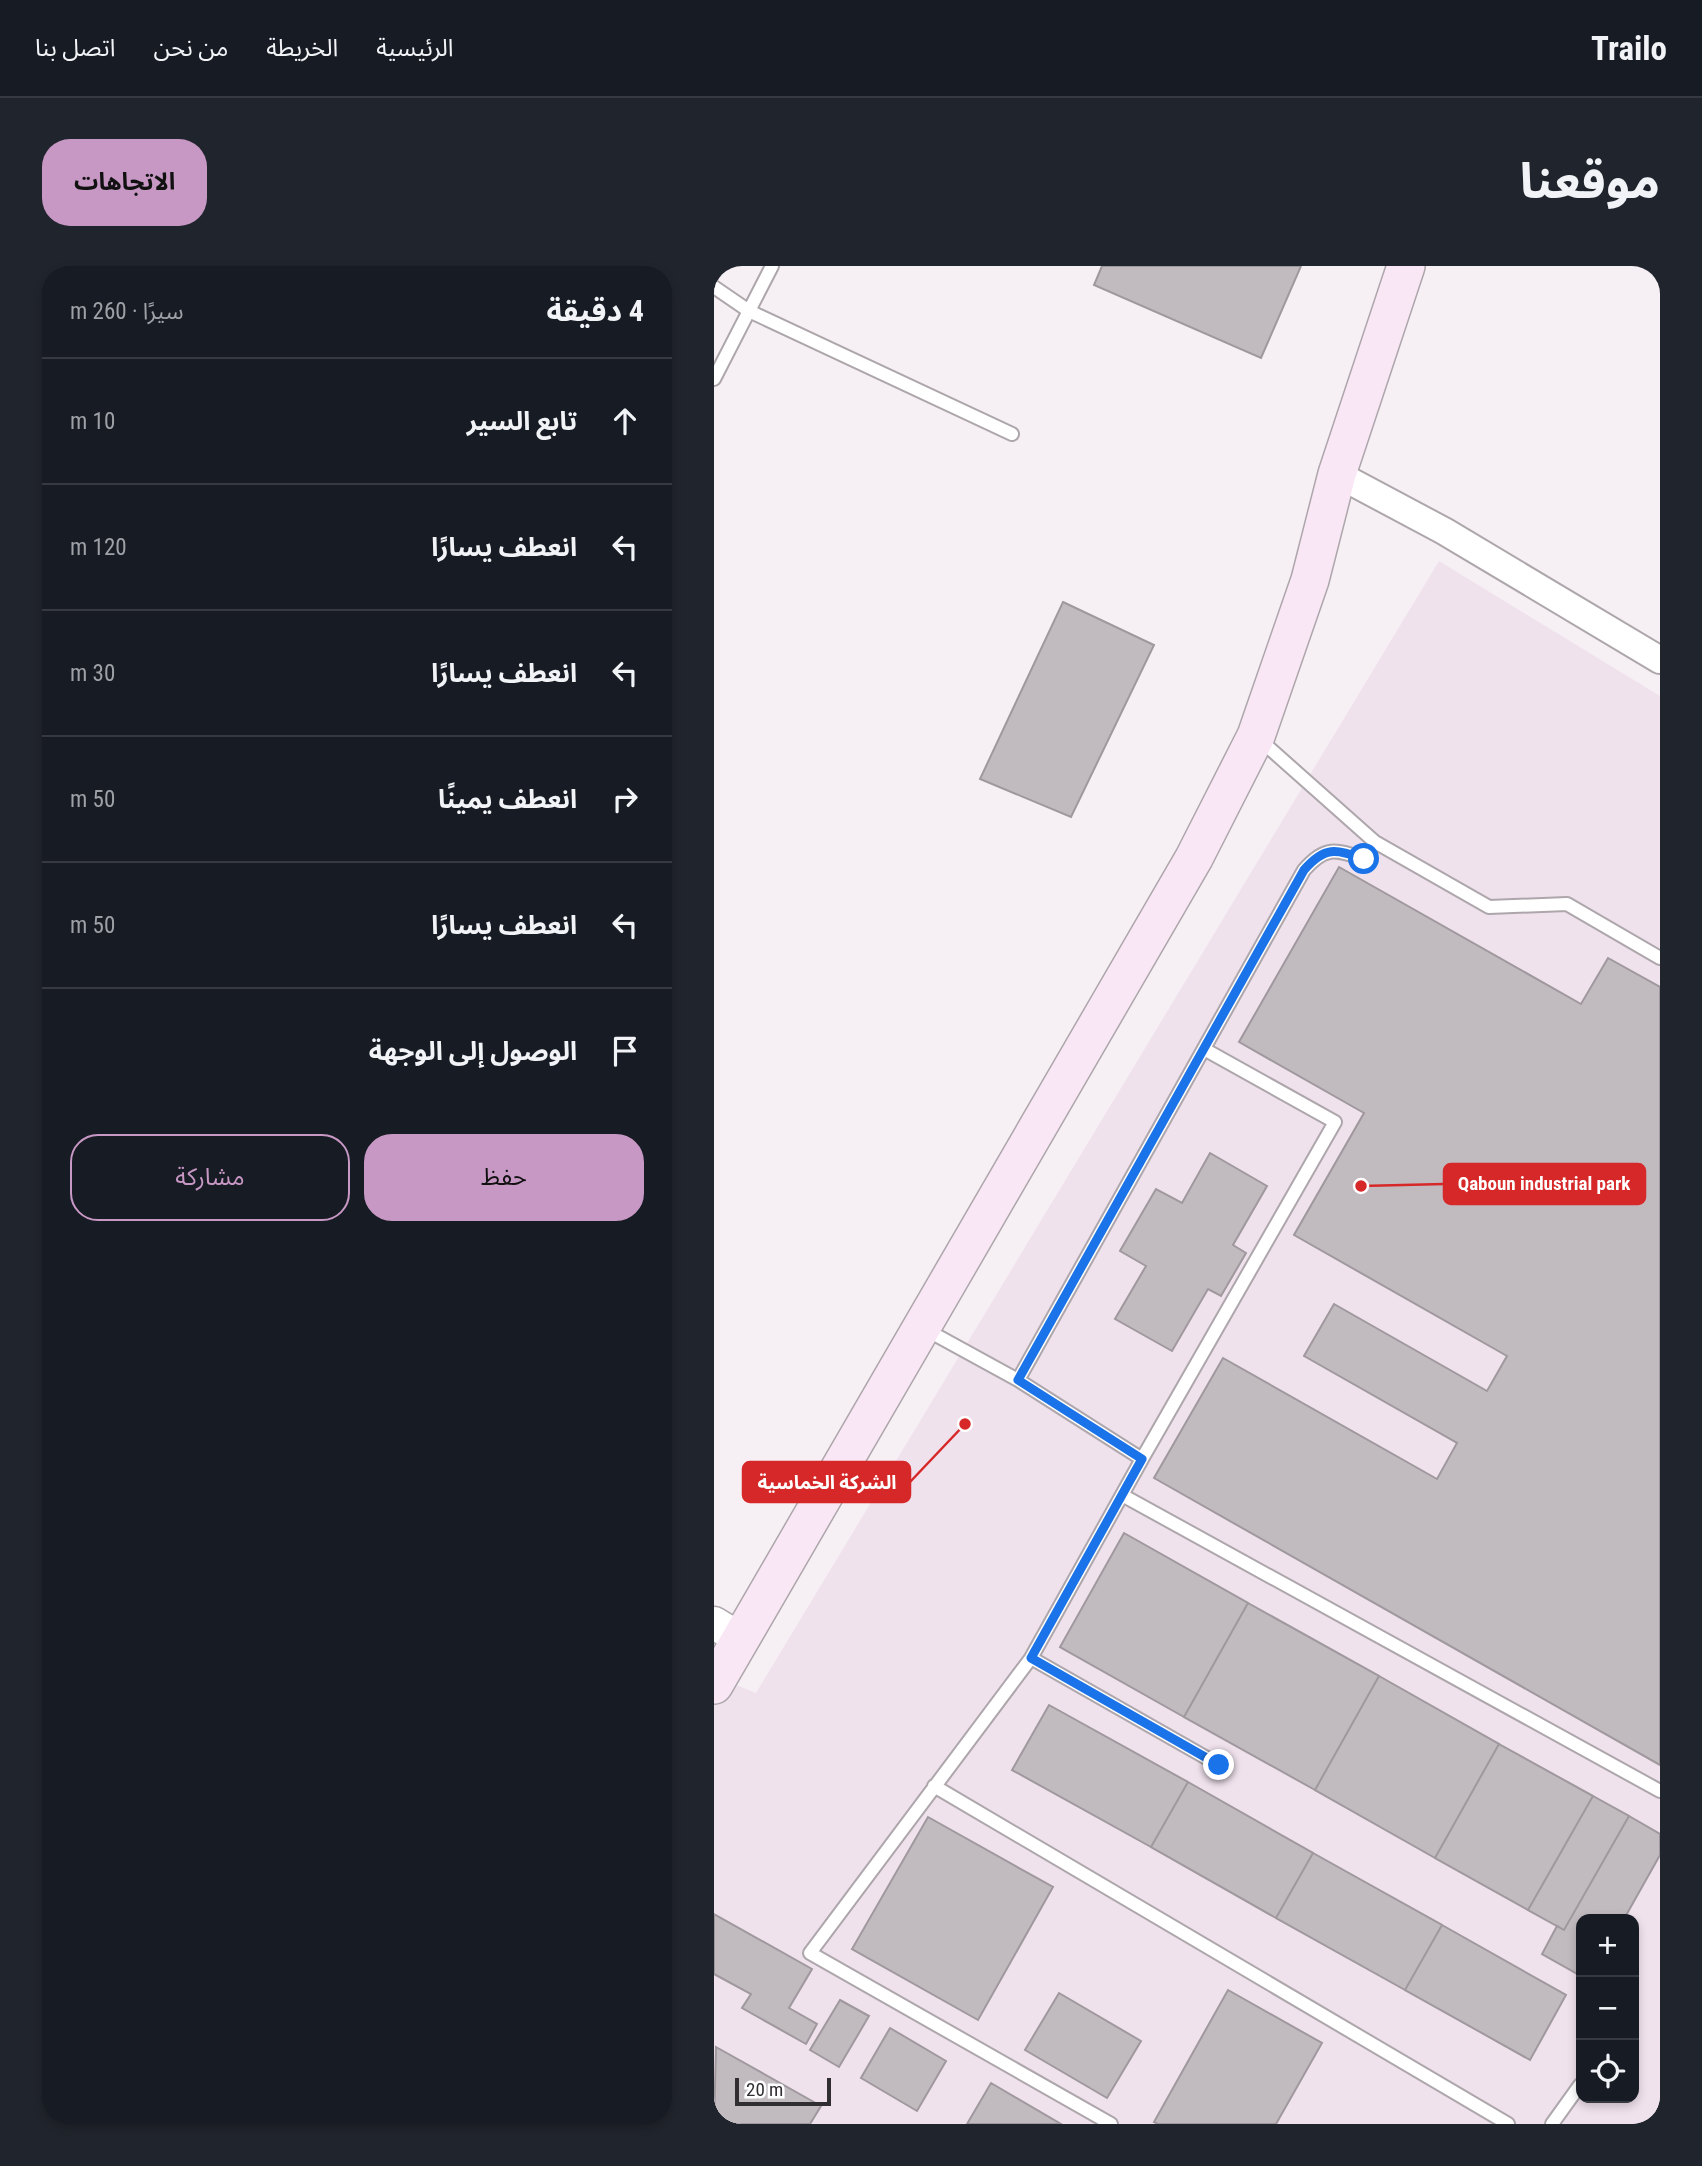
<!DOCTYPE html>
<html lang="ar">
<meta charset="utf-8">
<style>
body{margin:0;font-family:"Roboto Condensed","Noto Sans Arabic",sans-serif;background:#20242c;color:#f1f3f6;direction:rtl}
.controls{position:absolute;right:21px;bottom:21px;display:grid;overflow:hidden;border-radius:14px;box-shadow:0 4px 10px #0003}
.controls button{width:63px;height:63px;display:grid;place-items:center;padding:0;border:0;border-bottom:2px solid #363941;background:#171b24;color:#f1f3f6;font:35px sans-serif}
.scale{position:absolute;left:21px;bottom:18px;width:96px;box-sizing:border-box;padding-left:7px;border:4px solid #312e31;border-top:0;font-size:19px;line-height:24px;white-space:nowrap;color:#312e31;-webkit-text-stroke:5px #fff;paint-order:stroke}
.stop{position:absolute;width:21px;height:21px;margin:-16px;border:5px solid #1a73e8;border-radius:50%;background:#fff}
.stop.end{background:#1a73e8;border-color:#fff;box-shadow:0 2px 7px #0008}
.list{margin:0;padding:0;list-style:none}
h2{display:flex;justify-content:space-between;align-items:center;height:91px;margin:0;padding:0 28px;font-size:30px}
h2 small{font-size:23px;font-weight:400;color:#9ea1a6}
.list li{display:grid;grid-template-columns:46px 1fr auto;gap:21px;align-items:center;box-sizing:border-box;height:126px;padding:0 28px;border-top:2px solid #363941}
.list b{display:block;font-size:26px;white-space:nowrap}
.list em{font-size:23px;font-style:normal;color:#9ea1a6}
.actions{display:flex;gap:14px;padding:21px 28px}
.actions a{flex:1;padding:16px 0;border:2px solid #c898c5;border-radius:28px;text-align:center;font-size:24px;color:#c898c5}
.actions .main{background:#c898c5;color:#111}
.icon{flex:none;width:38px;height:38px;fill:none;stroke:currentColor;stroke-width:2;stroke-linecap:round;stroke-linejoin:round}
.map{position:relative;flex:none;width:946px;height:1858px;overflow:hidden;direction:ltr;border-radius:28px}
header{display:flex;align-items:center;gap:42px;box-sizing:border-box;height:98px;padding:0 35px;background:#171b24;border-bottom:2px solid #363941}
header strong{font-size:33px}
nav{display:flex;gap:38px;margin-inline-start:auto;font-size:24px}
.intro{display:flex;align-items:center;justify-content:space-between;box-sizing:border-box;height:168px;padding:0 42px}
h1{margin:0;font-size:49px}
.button{padding:18px 32px;border-radius:28px;background:#c898c5;color:#111;font-size:24px;font-weight:700}
main{display:flex;gap:42px;padding:0 42px}
aside{flex:1;background:#171b24;border-radius:28px;box-shadow:0 4px 10px #0003}
.map>svg:first-child{display:block}
.built{fill:#f0e2ed;fill-rule:evenodd}
.building{fill:#c1babf;stroke:#9f989d;stroke-width:2}
.lines{fill:none;stroke-linecap:round;stroke-linejoin:round}
.service-casing{stroke:#ada6ab;stroke-width:16}
.minor-casing{stroke:#ada6ab;stroke-width:30}
.tertiary-casing{stroke:#ada6ab;stroke-width:35}
.secondary-casing{stroke:#ada6ab;stroke-width:40}
.service{stroke:#fff;stroke-width:12}
.minor{stroke:#fff;stroke-width:26}
.tertiary{stroke:#fff;stroke-width:32}
.secondary{stroke:#f9e7f5;stroke-width:37}
.route{stroke:#1a73e8;stroke-width:9}
.leader{fill:none;stroke:#d62828;stroke-width:2.5}
.callout-dot{fill:#d62828;stroke:#fff;stroke-width:2.5}
.callout{fill:#d62828;stroke:#d62828;stroke-width:2.5}
.callout-label{font-size:19px;text-anchor:middle;font-weight:bold;fill:#fff}
</style>
<header>
<strong>Trailo</strong>
<nav><a>الرئيسية</a><a>الخريطة</a><a>من نحن</a><a>اتصل بنا</a></nav>
</header>
<div class="intro"><h1>موقعنا</h1><a class="button">الاتجاهات</a></div>
<main>
<div class="map">
<svg width="946" height="1858" viewBox="0 0 946 1858">
<rect width="100%" height="100%" fill="#f6eff4"/>
<path class="built" d="M725,295l221,135v1428h-946v-448l42,17zM867,1653h53v179h-53z"/>
<path class="building" d="M388,0h199l-40,92 -167,-73z
M349,336l91,43 -83,172 -91,-38z
M625,601l242,137 27,-46 52,29v778l-506,-287 69,-120 214,121 20,-36 -153,-87 30,-52 153,87 20,-35 -213,-121 70,-122 -125,-71z
M496,887l57,33 -34,59 13,8 -25,43 -13,-7 -36,62 -57,-32 31,-53 -26,-15 36,-62 26,14z
M410,1267l124,70 -64,114 -124,-70z
M534,1337l131,73 -64,114 -131,-73z
M665,1410l120,68 -64,114 -120,-68z
M335,1439l139,77 -37,65 -139,-77z
M785,1478l94,52 -65,114 -93,-52z
M474,1516l125,71 -37,65 -125,-71z
M879,1530l36,20 -65,114 -36,-20z
M915,1550l31,18v21l-36,64h-43v57l-39,-22 15,-28 7,4z
M214,1551l125,70 -75,133 -126,-71z
M599,1587l129,72 -37,65 -129,-72z
M0,1648l98,55 -23,39 28,16 -11,20 -64,-36 9,-14 -37,-20z
M728,1659l124,70 -36,65 -125,-70z
M514,1724l94,53 -46,81h-118l-4,-2z
M345,1727l82,48 -34,57 -82,-48z
M126,1734l29,16 -30,51 -29,-17z
M176,1762l56,33 -29,50 -56,-33z
M2,1781l105,59 -11,18h-96z
M277,1817l70,41h-94z"/>
<g class="lines">
<defs>
<path id="service" d="M0,21l35,24 263,123
M0,113l58,-113
M545,473l116,103 114,65 78,-3 93,54
M209,1062l95,52 286,-510c21,-24 31,-21 60,-11l11,-17
M304,1114l124,79 -111,199 -221,295 301,171
M428,1193l193,-337 -131,-73
M408,1229l538,296
M317,1392l188,107
M220,1520l574,338
M838,1858l28,-39"/>
<path id="minor" d="M623,208l107,57 216,129"/>
<path id="tertiary" d="M0,1357l28,17"/>
<path id="secondary" d="M0,1419l480,-827 62,-122 54,-156 27,-106 69,-208"/>
</defs>
<use href="#service" class="service-casing"/>
<use href="#minor" class="minor-casing"/>
<use href="#tertiary" class="tertiary-casing"/>
<use href="#secondary" class="secondary-casing"/>
<use href="#service" class="service"/>
<use href="#minor" class="minor"/>
<use href="#tertiary" class="tertiary"/>
<use href="#secondary" class="secondary"/>
</g>
<g class="lines">
<path class="route" d="M505,1499l-188,-107 111,-199 -124,-79 286,-510c21,-24 31,-21 60,-11"/>
</g>
<path class="leader" d="M647 920L730 918M251 1158L196 1216"/>
<g class="callout-dot">
<circle cx="647" cy="920" r="7"/>
<circle cx="251" cy="1158" r="7"/>
</g>
<g class="callout">
<rect x="730" y="898" width="201" height="40" rx="7"/>
<rect x="29" y="1196" width="167" height="40" rx="7"/>
</g>
<g class="callout-label">
<text x="830" y="924">Qaboun industrial park</text>
<text x="113" y="1223">الشركة الخماسية</text>
</g>
</svg>
<div class="controls">
<button>+</button>
<button>−</button>
<button><svg class="icon" aria-label="locate" viewBox="0 0 24 24"><circle cx="12" cy="12" r="6"/><path d="M12 2v4M12 18v4M2 12h4M18 12h4"/></svg></button>
</div>
<div class="scale">20 m</div>
<div class="stop" style="left:650px;top:593px"></div>
<div class="stop end" style="left:505px;top:1499px"></div>
</div>
<aside>
<h2>4 دقيقة<small>سيرًا · 260 m</small></h2>
<ul class="list">
<li><svg class="icon" aria-label="ahead" viewBox="0 0 24 24"><path d="M12 20V5M6 11l6-6 6 6"/></svg><div><b>تابع السير</b></div><em>10 m</em></li>
<li><svg class="icon" aria-label="left" viewBox="0 0 24 24"><path d="M17 20v-9H6M10 6l-5 5 5 5"/></svg><div><b>انعطف يسارًا</b></div><em>120 m</em></li>
<li><svg class="icon" aria-label="left" viewBox="0 0 24 24"><path d="M17 20v-9H6M10 6l-5 5 5 5"/></svg><div><b>انعطف يسارًا</b></div><em>30 m</em></li>
<li><svg class="icon" aria-label="right" viewBox="0 0 24 24"><path d="M7 20v-9h11M14 6l5 5-5 5"/></svg><div><b>انعطف يمينًا</b></div><em>50 m</em></li>
<li><svg class="icon" aria-label="left" viewBox="0 0 24 24"><path d="M17 20v-9H6M10 6l-5 5 5 5"/></svg><div><b>انعطف يسارًا</b></div><em>50 m</em></li>
<li><svg class="icon" aria-label="arrive" viewBox="0 0 24 24"><path d="M6 21V4h12l-3 4 3 4H6"/></svg><div><b>الوصول إلى الوجهة</b></div></li>
</ul>
<div class="actions"><a class="main">حفظ</a><a>مشاركة</a></div>
</aside>
</main>
